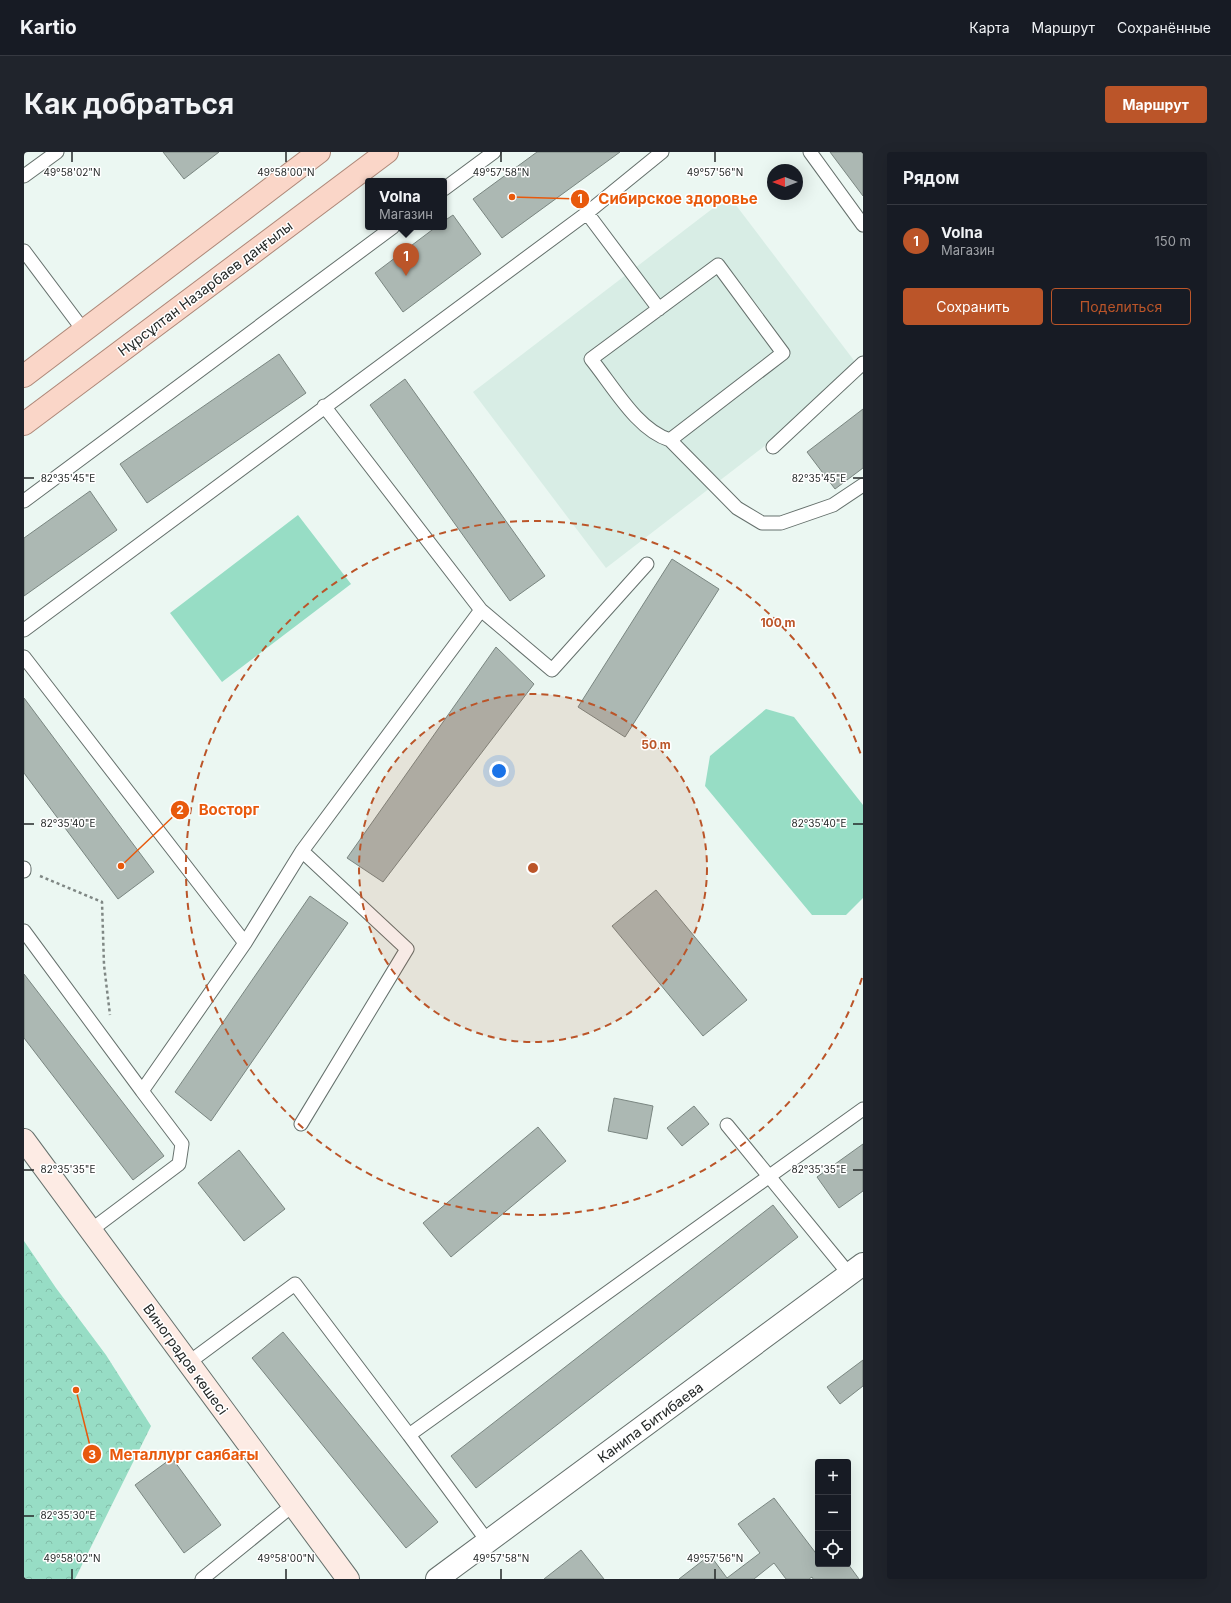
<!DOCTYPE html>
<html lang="ru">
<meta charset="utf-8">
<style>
body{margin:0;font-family:Inter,sans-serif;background:#20242c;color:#f1f3f6}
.controls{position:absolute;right:12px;bottom:12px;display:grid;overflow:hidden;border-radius:4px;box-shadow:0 4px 16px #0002}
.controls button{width:36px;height:36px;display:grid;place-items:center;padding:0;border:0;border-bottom:1px solid #363941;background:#171b24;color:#f1f3f6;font:20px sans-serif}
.compass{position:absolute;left:743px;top:12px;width:36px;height:36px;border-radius:50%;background:#171b24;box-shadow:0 4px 16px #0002;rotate:270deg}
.you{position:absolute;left:475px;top:619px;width:14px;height:14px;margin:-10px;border:3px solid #fff;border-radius:50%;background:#1a73e8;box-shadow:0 0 0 6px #1a73e833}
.badge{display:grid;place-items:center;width:26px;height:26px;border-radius:50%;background:#bb5529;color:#fff;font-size:13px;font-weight:700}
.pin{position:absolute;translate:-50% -33px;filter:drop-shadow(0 1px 2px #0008)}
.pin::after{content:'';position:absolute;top:21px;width:14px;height:12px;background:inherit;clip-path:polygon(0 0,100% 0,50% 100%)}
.popup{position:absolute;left:341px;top:26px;width:82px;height:52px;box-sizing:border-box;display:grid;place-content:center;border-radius:4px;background:#171b24;filter:drop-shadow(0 1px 3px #0005);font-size:13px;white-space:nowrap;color:#9ea1a6}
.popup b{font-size:15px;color:#f1f3f6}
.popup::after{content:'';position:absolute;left:50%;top:100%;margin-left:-8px;border:8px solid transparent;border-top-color:#171b24}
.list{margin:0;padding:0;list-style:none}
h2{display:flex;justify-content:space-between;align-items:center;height:52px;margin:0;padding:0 16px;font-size:17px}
h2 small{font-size:13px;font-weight:400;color:#9ea1a6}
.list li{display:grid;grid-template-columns:26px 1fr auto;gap:12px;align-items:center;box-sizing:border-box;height:72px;padding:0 16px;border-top:1px solid #363941}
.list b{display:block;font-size:15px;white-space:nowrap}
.list p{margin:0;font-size:13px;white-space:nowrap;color:#9ea1a6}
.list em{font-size:13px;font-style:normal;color:#9ea1a6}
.actions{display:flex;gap:8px;padding:12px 16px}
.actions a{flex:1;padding:9px 0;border:1px solid #bb5529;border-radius:4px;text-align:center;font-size:14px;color:#bb5529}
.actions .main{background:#bb5529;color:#fff}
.icon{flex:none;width:22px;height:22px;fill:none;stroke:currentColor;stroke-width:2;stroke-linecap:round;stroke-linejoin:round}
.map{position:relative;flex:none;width:839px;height:1427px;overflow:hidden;border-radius:4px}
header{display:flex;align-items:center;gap:24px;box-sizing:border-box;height:56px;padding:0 20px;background:#171b24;border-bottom:1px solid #363941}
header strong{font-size:19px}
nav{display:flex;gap:22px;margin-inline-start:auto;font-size:14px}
.intro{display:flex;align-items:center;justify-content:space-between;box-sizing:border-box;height:96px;padding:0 24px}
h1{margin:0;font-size:28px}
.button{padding:10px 18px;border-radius:4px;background:#bb5529;color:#fff;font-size:14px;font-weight:700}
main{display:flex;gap:24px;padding:0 24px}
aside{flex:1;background:#171b24;border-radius:4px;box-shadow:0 4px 16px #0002}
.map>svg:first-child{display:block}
.built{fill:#d8ede5}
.park{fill:url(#park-crowns)}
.pitch{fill:#97ddc5}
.building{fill:#acb8b3;stroke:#7a8681}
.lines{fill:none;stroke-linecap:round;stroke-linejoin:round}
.service-casing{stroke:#65706c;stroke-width:15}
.tertiary-casing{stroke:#65706c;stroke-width:24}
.secondary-casing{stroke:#65706c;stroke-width:24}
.primary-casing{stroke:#ae8879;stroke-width:24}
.path{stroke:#7f8784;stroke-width:2.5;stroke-dasharray:3 3;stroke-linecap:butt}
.service{stroke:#fff;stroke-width:13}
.tertiary{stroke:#fff;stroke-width:22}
.secondary{stroke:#fdebe4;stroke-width:22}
.primary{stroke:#fad6c8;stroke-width:22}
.ticks{fill:none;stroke:#252928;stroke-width:1.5}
.ring{fill:none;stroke:#bb5529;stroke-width:2;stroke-dasharray:7 5}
.labels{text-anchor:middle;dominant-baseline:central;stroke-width:3;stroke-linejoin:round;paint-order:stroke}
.street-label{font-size:14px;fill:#252928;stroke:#fff}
.ticks-label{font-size:10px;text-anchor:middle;fill:#252928;stroke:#fff;stroke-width:3;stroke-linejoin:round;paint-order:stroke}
.centre{fill:#bb5529;stroke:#fff;stroke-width:2}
.ring-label{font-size:12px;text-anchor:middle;font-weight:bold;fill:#bb5529;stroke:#fff;stroke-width:3;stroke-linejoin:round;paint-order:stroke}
.leader{fill:none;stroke:#e8590c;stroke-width:1.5}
.callout-dot{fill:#e8590c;stroke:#fff;stroke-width:1.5}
.mark-label{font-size:12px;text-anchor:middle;font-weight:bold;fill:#fff}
.callout-label{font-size:15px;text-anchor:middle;font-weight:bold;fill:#e8590c;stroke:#fff;stroke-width:3;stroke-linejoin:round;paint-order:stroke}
</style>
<header>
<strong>Kartio</strong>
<nav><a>Карта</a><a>Маршрут</a><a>Сохранённые</a></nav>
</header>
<div class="intro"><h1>Как добраться</h1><a class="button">Маршрут</a></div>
<main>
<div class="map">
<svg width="839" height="1427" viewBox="0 0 839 1427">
<defs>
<pattern id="park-crowns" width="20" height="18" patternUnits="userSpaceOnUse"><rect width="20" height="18" fill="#97ddc5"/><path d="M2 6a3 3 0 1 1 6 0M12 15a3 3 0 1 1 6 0" fill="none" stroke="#82bea9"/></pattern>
</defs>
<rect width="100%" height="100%" fill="#ebf7f2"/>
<path class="built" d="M705,44l133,175 -256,197 -133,-176z"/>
<path class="park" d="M0,1089l32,47 50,67 45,71 -76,153h-51z"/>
<path class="pitch" d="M274,363l53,69 -129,98 -52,-69z
M742,557l28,8 69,88v93l-17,17h-34l-107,-129 5,-30z"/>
<path class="building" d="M139,0h56l-35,27z
M513,0h83l-118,86 -29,-39z
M806,0h33v44z
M429,63l28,39 -78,58 -28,-39 61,-46h8v-6z
M255,202l27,39 -159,110 -27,-39z
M381,227l140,197 -35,25 -140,-196z
M839,257v59l-28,21 -28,-37z
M66,339l27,39 -93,66v-58z
M648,407l47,30 -94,148 -47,-30z
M472,495l38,37 -151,198 -36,-24z
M0,546l130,174 -36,27 -94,-126z
M632,738l91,110 -44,36 -91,-110z
M286,744l38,27 -137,198 -36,-29z
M0,822l140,182 -31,24 -109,-142z
M590,946l39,8 -6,33 -39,-8z
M670,954l15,18 -27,22 -15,-18z
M514,975l28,34 -115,96 -28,-34z
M839,992v47l-24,17 -22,-31z
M215,998l46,59 -41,32 -46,-58z
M749,1053l25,32 -322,251 -25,-32z
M259,1180l155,190 -32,26 -154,-190z
M839,1208v26l-23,18 -13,-17z
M148,1306l49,67 -37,28 -49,-68z
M750,1346l44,58v8l7,2 23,-2 11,15h-46l-1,-2 -3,2h-23l-12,-16 -20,16h-75l31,-24 17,23 33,-25 -22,-29z
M557,1398l23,29h-60z"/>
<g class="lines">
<defs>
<path id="service" d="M786,0l53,73
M0,24l33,-24
M420,37l50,-37
M563,61l72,96
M0,99l60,80
M694,113l65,88 -113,87c-33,-10 -57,-54 -79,-81z
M646,288l67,68 25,15h19l52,-18 30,-20
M749,295l90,-84
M0,349l369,-274
M457,458l71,60 95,-106
M0,478l563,-417 75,-61
M0,505l221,286 57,-92 179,-241 -157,-204
M0,716v3
M0,779l118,160 103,-148
M277,972l106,-175 -105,-98
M703,973l122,149
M67,1078l88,-66 3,-20 -40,-53
M164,1211l107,-79 114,151 454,-326
M385,1283l79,107
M178,1427l91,-74"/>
<path id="tertiary" d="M413,1427l426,-315"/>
<path id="secondary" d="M0,988l324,439"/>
<path id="primary" d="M0,224l295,-224
M0,272l363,-272"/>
</defs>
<use href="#service" class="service-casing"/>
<use href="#tertiary" class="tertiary-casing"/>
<use href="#secondary" class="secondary-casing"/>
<use href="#primary" class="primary-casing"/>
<path class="path" d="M16,724l62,26 2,63 6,50"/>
<use href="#service" class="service"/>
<use href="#tertiary" class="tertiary"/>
<use href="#secondary" class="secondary"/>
<use href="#primary" class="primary"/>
</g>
<path class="ticks" d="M48,0v10M262,0v10M477,0v10M691,0v10M0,326h10M829,326h10M0,672h10M829,672h10M0,1018h10M829,1018h10M0,1364h10M48,1417v10M262,1417v10M477,1417v10M691,1417v10"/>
<circle cx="509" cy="716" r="174" fill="#bb5529" fill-opacity=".12"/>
<g class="ring">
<circle cx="509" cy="716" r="174"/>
<path d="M838 826A347 347 0 1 1 838 606"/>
</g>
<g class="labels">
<g class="street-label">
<text transform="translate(181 136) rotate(-37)">Нұрсұлтан Назарбаев даңғылы</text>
<text transform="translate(162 1207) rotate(54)">Виноградов көшесі</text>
<text transform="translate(626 1270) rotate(-36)">Канипа Битибаева</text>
</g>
</g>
<g class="ticks-label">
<text x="48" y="24">49°58'02"N</text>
<text x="262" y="24">49°58'00"N</text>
<text x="477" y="24">49°57'58"N</text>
<text x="691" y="24">49°57'56"N</text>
<text x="795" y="330">82°35'45"E</text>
<text x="44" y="330">82°35'45"E</text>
<text x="795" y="675">82°35'40"E</text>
<text x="44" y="675">82°35'40"E</text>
<text x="795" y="1021">82°35'35"E</text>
<text x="44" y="1021">82°35'35"E</text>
<text x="44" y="1367">82°35'30"E</text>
<text x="48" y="1410">49°58'02"N</text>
<text x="262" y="1410">49°58'00"N</text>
<text x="477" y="1410">49°57'58"N</text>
<text x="691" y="1410">49°57'56"N</text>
</g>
<circle cx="509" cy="716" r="6" class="centre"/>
<g class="ring-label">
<text x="754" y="475">100 m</text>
<text x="632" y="597">50 m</text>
</g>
<path class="leader" d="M488 45L556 47M97 714L156 658M52 1238L68 1302"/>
<g class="callout-dot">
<circle cx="488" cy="45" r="4"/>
<circle cx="97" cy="714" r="4"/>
<circle cx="52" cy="1238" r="4"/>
<circle cx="556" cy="47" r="10"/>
<circle cx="156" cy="658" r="10"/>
<circle cx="68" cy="1302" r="10"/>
</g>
<g class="mark-label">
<text x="556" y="51">1</text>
<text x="156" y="662">2</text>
<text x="68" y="1307">3</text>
</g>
<g class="callout-label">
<text x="654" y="52">Сибирское здоровье</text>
<text x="205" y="663">Восторг</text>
<text x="160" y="1308">Металлург саябағы</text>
</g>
</svg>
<div class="controls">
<button>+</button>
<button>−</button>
<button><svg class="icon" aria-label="locate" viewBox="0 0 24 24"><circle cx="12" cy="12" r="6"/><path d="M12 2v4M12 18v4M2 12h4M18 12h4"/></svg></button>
</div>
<svg class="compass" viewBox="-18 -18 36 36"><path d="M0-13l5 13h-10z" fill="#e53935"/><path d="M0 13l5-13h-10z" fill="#9ea1a6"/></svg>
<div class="you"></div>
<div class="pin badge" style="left:382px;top:124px">1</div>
<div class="popup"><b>Volna</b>Магазин</div>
</div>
<aside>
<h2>Рядом<small></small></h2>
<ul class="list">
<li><span class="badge">1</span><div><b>Volna</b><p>Магазин</p></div><em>150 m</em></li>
</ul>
<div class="actions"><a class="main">Сохранить</a><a>Поделиться</a></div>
</aside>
</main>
